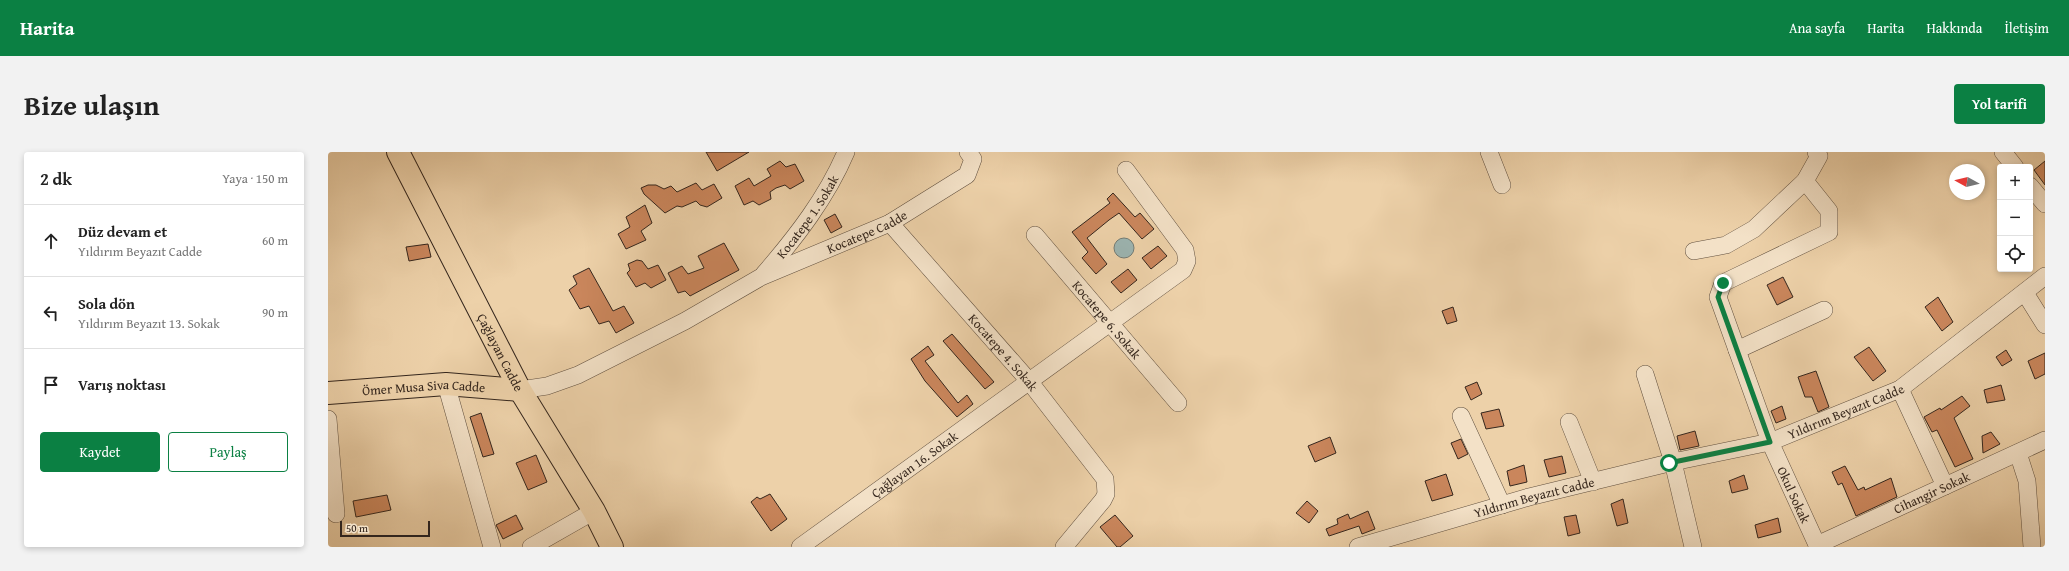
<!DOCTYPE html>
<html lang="tr">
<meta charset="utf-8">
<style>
body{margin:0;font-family:"Gentium Book Plus",serif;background:#f2f2f2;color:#222}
.controls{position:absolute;right:12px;top:12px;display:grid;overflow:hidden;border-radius:4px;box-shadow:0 2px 6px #0003}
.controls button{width:36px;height:36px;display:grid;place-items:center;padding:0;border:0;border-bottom:1px solid #e0e0e0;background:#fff;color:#222;font:20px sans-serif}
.compass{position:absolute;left:1621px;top:12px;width:36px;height:36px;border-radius:50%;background:#fff;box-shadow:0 2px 6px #0003;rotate:278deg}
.scale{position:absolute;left:12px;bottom:10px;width:90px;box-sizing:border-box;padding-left:4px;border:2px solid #34261d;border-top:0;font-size:11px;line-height:14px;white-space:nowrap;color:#34261d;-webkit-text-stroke:3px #f3e1c7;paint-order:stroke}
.stop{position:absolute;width:12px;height:12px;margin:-9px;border:3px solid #0b8043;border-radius:50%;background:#fff}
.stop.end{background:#0b8043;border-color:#fff;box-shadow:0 1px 4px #0008}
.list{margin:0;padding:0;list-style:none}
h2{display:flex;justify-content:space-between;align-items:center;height:52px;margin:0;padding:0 16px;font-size:17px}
h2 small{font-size:13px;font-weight:400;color:#767676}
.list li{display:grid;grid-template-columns:26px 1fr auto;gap:12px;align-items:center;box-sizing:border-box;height:72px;padding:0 16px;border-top:1px solid #e0e0e0}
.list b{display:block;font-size:15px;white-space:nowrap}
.list p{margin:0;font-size:13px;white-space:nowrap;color:#767676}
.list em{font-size:13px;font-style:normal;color:#767676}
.actions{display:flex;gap:8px;padding:12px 16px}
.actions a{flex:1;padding:9px 0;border:1px solid #0b8043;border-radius:4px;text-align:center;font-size:14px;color:#0b8043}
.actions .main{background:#0b8043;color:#fff}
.icon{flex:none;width:22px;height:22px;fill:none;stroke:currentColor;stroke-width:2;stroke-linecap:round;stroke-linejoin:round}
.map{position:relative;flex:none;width:1717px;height:395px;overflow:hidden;border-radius:4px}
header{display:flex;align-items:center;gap:24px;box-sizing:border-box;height:56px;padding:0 20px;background:#0b8043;color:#fff}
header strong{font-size:19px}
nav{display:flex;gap:22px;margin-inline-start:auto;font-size:14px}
.intro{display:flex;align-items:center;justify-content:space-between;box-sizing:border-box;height:96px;padding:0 24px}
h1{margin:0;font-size:28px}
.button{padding:10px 18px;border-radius:4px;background:#0b8043;color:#fff;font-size:14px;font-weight:700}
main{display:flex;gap:24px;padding:0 24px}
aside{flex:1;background:#fff;border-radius:4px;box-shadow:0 2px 6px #0003}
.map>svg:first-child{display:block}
.water{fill:#9cb5b2;stroke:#727c76}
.building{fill:#ca865c;stroke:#34261d}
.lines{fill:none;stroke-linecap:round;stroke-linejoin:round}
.minor-casing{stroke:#625140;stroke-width:18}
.major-casing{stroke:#34261d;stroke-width:24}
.minor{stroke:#f3e1c7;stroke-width:17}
.major{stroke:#edd1a9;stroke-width:22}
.route{stroke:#0b8043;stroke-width:5}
.labels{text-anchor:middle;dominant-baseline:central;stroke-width:4;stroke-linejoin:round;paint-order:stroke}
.street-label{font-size:13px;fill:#34261d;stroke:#f3e1c7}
</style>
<header>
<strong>Harita</strong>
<nav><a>Ana sayfa</a><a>Harita</a><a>Hakkında</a><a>İletişim</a></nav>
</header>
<div class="intro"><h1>Bize ulaşın</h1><a class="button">Yol tarifi</a></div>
<main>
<aside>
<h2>2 dk<small>Yaya · 150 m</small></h2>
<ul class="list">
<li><svg class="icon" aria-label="ahead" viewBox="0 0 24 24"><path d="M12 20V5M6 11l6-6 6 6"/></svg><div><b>Düz devam et</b><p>Yıldırım Beyazıt Cadde</p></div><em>60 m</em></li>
<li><svg class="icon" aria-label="left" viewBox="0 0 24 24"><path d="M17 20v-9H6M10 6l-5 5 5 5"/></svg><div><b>Sola dön</b><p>Yıldırım Beyazıt 13. Sokak</p></div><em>90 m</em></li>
<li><svg class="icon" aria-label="arrive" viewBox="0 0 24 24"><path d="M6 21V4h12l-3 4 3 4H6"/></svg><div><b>Varış noktası</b></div></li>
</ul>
<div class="actions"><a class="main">Kaydet</a><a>Paylaş</a></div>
</aside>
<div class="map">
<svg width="1717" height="395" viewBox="0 0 1717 395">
<rect width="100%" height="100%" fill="#edd1a9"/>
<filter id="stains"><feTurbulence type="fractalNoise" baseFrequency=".005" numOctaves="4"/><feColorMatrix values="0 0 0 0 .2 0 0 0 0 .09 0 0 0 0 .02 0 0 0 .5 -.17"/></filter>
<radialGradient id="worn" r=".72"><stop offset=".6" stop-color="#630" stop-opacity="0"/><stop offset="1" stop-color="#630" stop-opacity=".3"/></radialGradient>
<path class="water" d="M786 96a10 10 0 1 1 20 0a10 10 0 1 1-20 0Z"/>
<path class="building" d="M378,0h43l-32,19z
M452,9l6,6 9,-3 9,17 -14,8 -5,-4 -9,3 -6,4 1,7 -12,6 -6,-4 -9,4 -9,-19 14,-8 5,8 17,-10 -4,-7z
M1717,9v24l-11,-15z
M368,31l6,7 12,-6 8,14 -15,9 -7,-2 -4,-4 -14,6 -5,-1 -12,7 -21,-19 -3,-6 7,-3h8l8,4 7,-3 6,6z
M785,41l22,24 5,-4 14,16 -12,10 -23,-26 -10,7 -22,18 20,26 -11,10 -14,-16 6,-6 -16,-20 38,-29 -3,-4z
M317,53l7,18 -11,8 5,9 -20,9 -8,-15 12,-7 -4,-10z
M507,62l7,13 -11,6 -7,-13z
M396,91l15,27 -49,26 -5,-5 -7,2 -10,-20 14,-7 6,8 16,-6 -6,-12z
M100,92l3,13 -22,4 -3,-14z
M830,94l9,10 -16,13 -9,-11z
M309,108l5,1 6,8 10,-4 8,15 -15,8 -6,-5 -9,4 -9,-14 3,-3 -2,-6z
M261,116l24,43 11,-5 10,17 -18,10 -7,-12 -10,3 -10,-18 -9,3 -11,-19 8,-6 -4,-8z
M800,117l9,11 -16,13 -10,-11z
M1455,125l10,20 -16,8 -10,-20z
M1610,145l15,25 -11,9 -17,-24z
M1125,155l4,14 -10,3 -5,-13z
M624,182l42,48 -9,7 -42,-48z
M600,194l6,9 -9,6 33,42 9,-8 6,9 -16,13 -32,-36 -14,-22z
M1541,195l17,24 -13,10 -19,-24z
M1678,198l6,10 -10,6 -6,-9z
M1717,201v21l-10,5 -7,-18z
M1488,219l13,36 -11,5 -6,-15h-7l-7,-20z
M1149,230l5,12 -11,6 -6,-13z
M1673,233l4,15 -18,3 -3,-13z
M1634,244l8,10 -16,12 19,41 -18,8 -18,-37 -5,2 -8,-15 16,-9 1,2z
M1454,254l4,13 -10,4 -5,-12z
M1171,257l5,17 -18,3 -5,-16z
M153,261l13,41 -11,3 -13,-40z
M1367,279l4,15 -19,4 -3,-14z
M1663,280l9,12 -17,9 -1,-17z
M1002,285l6,16 -21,9 -7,-16z
M1133,287l7,15 -10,5 -7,-16z
M208,303l11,27 -19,8 -12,-27z
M1234,304l4,17 -17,4 -5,-17z
M1196,313l3,17 -17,4 -3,-15z
M1517,314l13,24 6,-3 1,3 26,-12 6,19 -41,19 -14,-33 -4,2 -6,-13z
M1118,322l7,21 -21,6 -7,-20z
M1416,323l4,14 -16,4 -3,-12z
M442,342l17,25 -16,12 -20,-29 6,-5 3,2z
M59,343l4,15 -35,7 -3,-16z
M1295,347l5,24 -11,3 -6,-22z
M979,349l11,10 -9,12 -13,-10z
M1040,359l7,18 -13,5 -3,-8 -30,10 -3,-7 12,-5 -1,-5 11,-5 2,5z
M188,363l7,14 -20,10 -7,-14z
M787,363l18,21 -13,11h-3l-17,-20z
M1248,363l4,18 -12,3 -4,-19z
M1450,366l3,14 -23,6 -3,-13z"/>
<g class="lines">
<defs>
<g id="minor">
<path d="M1161,0l13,33"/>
<path d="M1675,0l12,15"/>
<path id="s1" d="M1477,29l24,30v21l-106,51 -5,14 52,145 48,105"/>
<path d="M1702,34l15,18"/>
<path id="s2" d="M562,71l139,158 76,98 1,15 -3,6 -39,47"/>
<path id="s3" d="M707,83l143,168"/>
<path d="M1366,99l32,-6 28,-16 51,-48 14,-25 -3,-4"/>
<path id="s4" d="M436,122c32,-37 63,-77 82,-122"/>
<path d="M1697,141l20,32"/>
<path d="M1409,198l87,-40"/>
<path d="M1317,222l28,88 20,85"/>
<path d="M118,232l46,163"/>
<path d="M1572,237l45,97"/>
<path id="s5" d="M192,238l27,-4 31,-11 107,-54 76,-44 129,-54 77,-48 6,-16 -5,-7"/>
<path d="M1133,264l41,89"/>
<path d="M0,267l8,95"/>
<path d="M1241,270l24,60"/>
<path d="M1690,301l9,28 5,66"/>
<path id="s6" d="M1489,393l228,-105"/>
<path d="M203,395l63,-36"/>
<path id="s7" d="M472,395l383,-277 4,-9 -2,-11 -59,-80"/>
<path id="s8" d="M1030,395l171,-50 144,-35 97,-20 130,-53 145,-113"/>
</g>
<g id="major">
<path id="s9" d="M70,0l122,238 74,121 18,36"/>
<path id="s10" d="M0,241l118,-9 74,6"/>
</g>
</defs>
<use href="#minor" class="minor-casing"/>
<use href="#major" class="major-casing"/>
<use href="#minor" class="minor"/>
<use href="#major" class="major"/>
</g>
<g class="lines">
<path class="route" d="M1341,311l101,-21 -52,-145 5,-14"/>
</g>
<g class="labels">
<g class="street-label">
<text stroke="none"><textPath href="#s4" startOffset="72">Kocatepe 1. Sokak</textPath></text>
<text stroke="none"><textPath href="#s5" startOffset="383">Kocatepe Cadde</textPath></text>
<text stroke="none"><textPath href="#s3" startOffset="111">Kocatepe 6. Sokak</textPath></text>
<text stroke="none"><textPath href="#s9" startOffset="225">Çağlayan Cadde</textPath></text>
<text stroke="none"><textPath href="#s2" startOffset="172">Kocatepe 4. Sokak</textPath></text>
<text stroke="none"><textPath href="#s10" startOffset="96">Ömer Musa Siva Cadde</textPath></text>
<text stroke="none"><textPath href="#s8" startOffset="507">Yıldırım Beyazıt Cadde</textPath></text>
<text stroke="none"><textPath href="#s7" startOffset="141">Çağlayan 16. Sokak</textPath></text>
<text stroke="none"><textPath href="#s6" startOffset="126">Cihangir Sokak</textPath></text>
<text stroke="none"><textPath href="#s1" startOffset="404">Okul Sokak</textPath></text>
<text stroke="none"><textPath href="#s8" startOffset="183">Yıldırım Beyazıt Cadde</textPath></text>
</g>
</g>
<rect width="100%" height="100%" filter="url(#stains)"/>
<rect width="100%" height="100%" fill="url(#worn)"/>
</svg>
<div class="controls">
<button>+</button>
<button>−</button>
<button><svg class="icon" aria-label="locate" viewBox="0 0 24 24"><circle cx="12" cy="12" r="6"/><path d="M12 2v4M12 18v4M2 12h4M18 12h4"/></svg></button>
</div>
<svg class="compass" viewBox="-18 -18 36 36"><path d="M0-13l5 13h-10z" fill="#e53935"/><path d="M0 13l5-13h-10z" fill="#767676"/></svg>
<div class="scale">50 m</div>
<div class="stop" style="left:1341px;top:311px"></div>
<div class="stop end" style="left:1395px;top:131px"></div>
</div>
</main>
